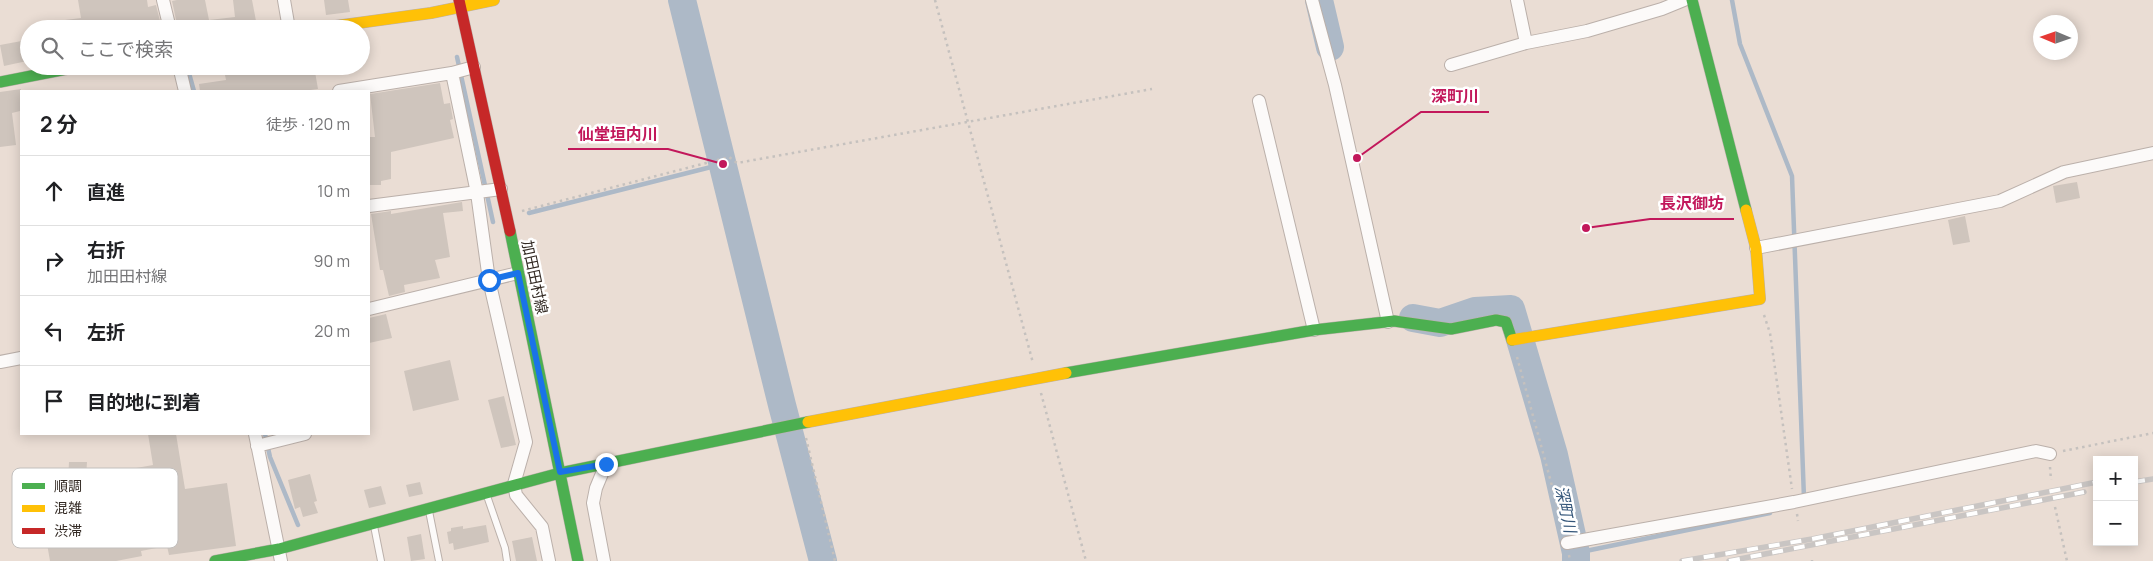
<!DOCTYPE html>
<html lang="ja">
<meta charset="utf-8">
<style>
body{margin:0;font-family:Manrope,"Noto Sans JP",sans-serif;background:#f6f6f6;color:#202124}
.controls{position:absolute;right:15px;bottom:15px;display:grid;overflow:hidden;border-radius:0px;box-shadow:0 2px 12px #0003}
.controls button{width:45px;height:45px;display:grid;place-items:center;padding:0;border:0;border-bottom:1px solid #e0e0e0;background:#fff;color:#202124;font:25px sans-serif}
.compass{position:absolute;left:2033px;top:15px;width:45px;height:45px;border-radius:50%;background:#fff;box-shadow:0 2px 12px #0003;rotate:272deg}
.stop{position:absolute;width:15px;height:15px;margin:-11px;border:4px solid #1a73e8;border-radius:50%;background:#fff}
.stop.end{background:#1a73e8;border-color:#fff;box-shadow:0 1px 5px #0008}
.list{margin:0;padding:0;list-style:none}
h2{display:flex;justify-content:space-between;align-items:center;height:65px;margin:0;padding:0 20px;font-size:21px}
h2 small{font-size:16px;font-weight:400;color:#757577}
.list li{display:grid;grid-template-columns:32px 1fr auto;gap:15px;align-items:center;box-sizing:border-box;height:70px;padding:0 20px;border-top:1px solid #e0e0e0}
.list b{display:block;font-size:19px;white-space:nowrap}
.list p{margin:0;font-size:16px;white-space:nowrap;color:#757577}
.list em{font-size:16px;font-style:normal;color:#757577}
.icon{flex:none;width:28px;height:28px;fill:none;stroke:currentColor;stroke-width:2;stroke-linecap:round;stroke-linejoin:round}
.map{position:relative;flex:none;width:2153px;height:561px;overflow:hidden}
.search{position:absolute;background:#fff;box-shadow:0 2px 12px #0003;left:20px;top:20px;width:350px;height:55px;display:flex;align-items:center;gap:12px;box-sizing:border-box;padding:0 18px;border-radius:28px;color:#757577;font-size:19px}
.panel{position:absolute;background:#fff;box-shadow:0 2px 12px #0003;left:20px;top:90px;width:350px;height:345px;border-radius:0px}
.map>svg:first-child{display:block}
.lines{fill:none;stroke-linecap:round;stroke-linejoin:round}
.stream{stroke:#adb9c7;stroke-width:4.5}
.river{stroke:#adb9c7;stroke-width:28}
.building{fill:#cfc5bd}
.lane-casing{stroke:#bbb0aa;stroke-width:8}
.street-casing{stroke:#bbb0aa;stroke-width:14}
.fast-casing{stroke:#bbb0aa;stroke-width:12}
.slow-casing{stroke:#bbb0aa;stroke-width:12}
.jam-casing{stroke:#bbb0aa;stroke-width:12}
.path{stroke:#c5c1be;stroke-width:2.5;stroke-dasharray:2.5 4;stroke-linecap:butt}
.lane{stroke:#fcfaf9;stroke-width:6}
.street{stroke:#fcfaf9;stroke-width:12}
.fast{stroke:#4caf50;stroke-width:11}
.slow{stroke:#ffc107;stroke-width:11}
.jam{stroke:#c62828;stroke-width:11}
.rail-casing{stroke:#c9c5c3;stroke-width:5.5}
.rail{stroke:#fff;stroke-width:4;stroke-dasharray:11;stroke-linecap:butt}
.route{stroke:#1a73e8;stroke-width:6}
.labels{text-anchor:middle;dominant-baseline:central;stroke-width:5;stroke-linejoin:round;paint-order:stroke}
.street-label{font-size:15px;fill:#332a24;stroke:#fff}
.water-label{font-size:16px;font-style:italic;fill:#335579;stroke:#fff}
.key{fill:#fff;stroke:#c2bfbd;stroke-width:1}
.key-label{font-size:14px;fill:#332a24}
.leader{fill:none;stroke:#c2185b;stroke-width:2}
.callout-dot{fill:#c2185b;stroke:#fff;stroke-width:2}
.callout-label{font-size:16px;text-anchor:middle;font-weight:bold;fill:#c2185b;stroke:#fff;stroke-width:5;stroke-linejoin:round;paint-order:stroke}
</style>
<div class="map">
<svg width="2153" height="561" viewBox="0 0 2153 561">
<rect width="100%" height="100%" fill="#eaddd4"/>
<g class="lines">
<path class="stream" d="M1732,0l8,44 52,132 12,322
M457,57l36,165
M187,66l7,25
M529,213l194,-49
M265,434l5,23 28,68
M1576,553l194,-40"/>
<path class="river" d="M682,0l100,405 41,156
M1319,0l11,47
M1413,318l27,5 35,-12 36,-2 43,146 22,98v8"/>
</g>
<path class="building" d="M78,0h69l1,7 8,-2 6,24h-104l-1,-8 24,-3z
M177,0h28l4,20 26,-3 -2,-17h19l5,26 -13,3h-66l-6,-28z
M324,0h24l2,12 -24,3z
M27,40l2,11v4l-3,1 1,5 -23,5 -4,-21z
M226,66h88l4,23 -15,2h-103l-1,-7 27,-4 -1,-5h3z
M440,83l4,21 6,-1 3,16 -3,1 4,18 -63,14v27l-10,2v4h-12v-48h6l-5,-43z
M21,89l-1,22 -8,2 4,32 -16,2v-55z
M2077,182l3,16 -24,5 -3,-17z
M462,202l1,9 -20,2 7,44 -15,3 5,18 -36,7 1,7 -16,4 -6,-26h-3l-9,-56 20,-3v3z
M1965,216l5,26 -17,3 -5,-25z
M386,314l6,24 -23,5v-25z
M450,360l9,40 -46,11 -9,-40z
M504,396l12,49 -15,3 -13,-48z
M148,434h28l9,55 42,-6 9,63 -67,9 -2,-9 -26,5 1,5 -26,5h-66l-13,-75 31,-5 1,-19h18l-1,15 67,-12z
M310,474l7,27 -3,1 4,11 -15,4 -3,-10 -5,2 -7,-29z
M420,482l3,12 -14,3 -3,-12z
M381,486l5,18 -17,4 -5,-18z
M486,525l3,17 -35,8 -1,-7 -4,1 -2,-12 4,-1v-3l12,-2v3z
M421,534l4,25 -14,2 -4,-24z
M532,537l5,24h-21l-4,-20z"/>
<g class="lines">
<defs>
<path id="lane" d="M486,493l19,55 2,13
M429,511l10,50
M374,526l7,35"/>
<path id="street" d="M163,0l7,29
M284,0l5,29
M1312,0l23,85 53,237
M1517,0l9,43
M1451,65l75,-22 61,-12 75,-22 22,-9
M179,66l6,25
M452,73l25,120 12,87 37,162 -12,42 2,11 26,32 7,34
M339,91l113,-18 22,-6
M1259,101l55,229
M369,206l132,-17
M1756,248l244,-47 64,-29 89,-19
M369,309l149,-36
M0,362l21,-4
M255,434l26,127
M257,446l48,-12
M1567,543l227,-41 242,-51 14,3
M604,561l-11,-58 3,-15 10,-24"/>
<path id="fast" d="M1692,0l54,210
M0,82l82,-16
M510,231l68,330
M1066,373l248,-43 80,-9 57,8 45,-9 10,2 6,18
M215,561l64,-12 281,-76 248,-51"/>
<path id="slow" d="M314,29l117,-16 63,-13
M1512,340l248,-41 -4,-51 -10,-38
M808,422l258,-49"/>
<path id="jam" d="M459,0l51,231"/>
</defs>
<use href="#lane" class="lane-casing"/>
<use href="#street" class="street-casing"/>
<use href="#fast" class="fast-casing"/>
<use href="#slow" class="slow-casing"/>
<use href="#jam" class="jam-casing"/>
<path class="path" d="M935,0l98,363
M522,211l207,-54 8,6 415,-74
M1764,315l6,18 22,156
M1517,357l47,173
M1041,393l45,168
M806,438l29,123
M2063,451l90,-18
M2050,467l1,13
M2055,507l12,54
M1797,514l1,7
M1569,555l1,6
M1812,560v1"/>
<use href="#lane" class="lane"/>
<use href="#street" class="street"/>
<use href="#fast" class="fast"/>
<use href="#slow" class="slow"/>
<use href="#jam" class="jam"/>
<defs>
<path id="rail" d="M2134,482l19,-3
M1682,561l130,-22 285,-57
M1729,561l355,-69"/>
</defs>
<use href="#rail" class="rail-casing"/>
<use href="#rail" class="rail"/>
</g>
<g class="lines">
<path class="route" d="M489,280l29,-7 42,199 46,-8"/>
</g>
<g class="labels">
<g class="street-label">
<text transform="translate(535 277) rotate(78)">加田田村線</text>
</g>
<g class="water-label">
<text transform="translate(1566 509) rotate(78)">深町川</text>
</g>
</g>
<rect x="12" y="468" width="166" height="80" rx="8" class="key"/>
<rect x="22" y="483" width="23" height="6" fill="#4caf50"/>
<rect x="22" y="505" width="23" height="7" fill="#ffc107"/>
<rect x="22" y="528" width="23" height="6" fill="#c62828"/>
<g class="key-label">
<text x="54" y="491">順調</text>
<text x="54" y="513">混雑</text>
<text x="54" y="536">渋滞</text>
</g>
<path class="leader" d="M1357 158L1421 112H1489M723 164L668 149H568M1586 228L1650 219H1734"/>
<g class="callout-dot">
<circle cx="1357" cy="158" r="5"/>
<circle cx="723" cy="164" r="5"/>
<circle cx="1586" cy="228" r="5"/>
</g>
<g class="callout-label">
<text x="1455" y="102">深町川</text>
<text x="618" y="140">仙堂垣内川</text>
<text x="1692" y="209">長沢御坊</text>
</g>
</svg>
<div class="controls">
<button>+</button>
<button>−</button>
</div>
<svg class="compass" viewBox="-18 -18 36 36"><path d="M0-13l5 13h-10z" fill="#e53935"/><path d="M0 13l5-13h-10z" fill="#757577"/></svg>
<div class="stop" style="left:489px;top:280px"></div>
<div class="stop end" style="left:606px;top:464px"></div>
<div class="search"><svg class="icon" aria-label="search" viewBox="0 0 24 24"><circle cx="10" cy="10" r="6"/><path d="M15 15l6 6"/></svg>ここで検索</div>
<section class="panel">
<h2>2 分<small>徒歩 · 120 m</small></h2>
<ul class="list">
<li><svg class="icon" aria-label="ahead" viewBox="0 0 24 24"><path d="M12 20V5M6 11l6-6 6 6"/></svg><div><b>直進</b></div><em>10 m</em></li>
<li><svg class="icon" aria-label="right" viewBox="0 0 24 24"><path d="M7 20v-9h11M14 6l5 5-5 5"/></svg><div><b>右折</b><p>加田田村線</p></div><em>90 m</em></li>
<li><svg class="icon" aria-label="left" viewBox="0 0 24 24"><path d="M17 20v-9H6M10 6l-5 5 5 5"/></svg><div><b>左折</b></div><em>20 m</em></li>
<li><svg class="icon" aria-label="arrive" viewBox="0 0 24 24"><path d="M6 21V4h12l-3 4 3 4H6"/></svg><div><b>目的地に到着</b></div></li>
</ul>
</section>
</div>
